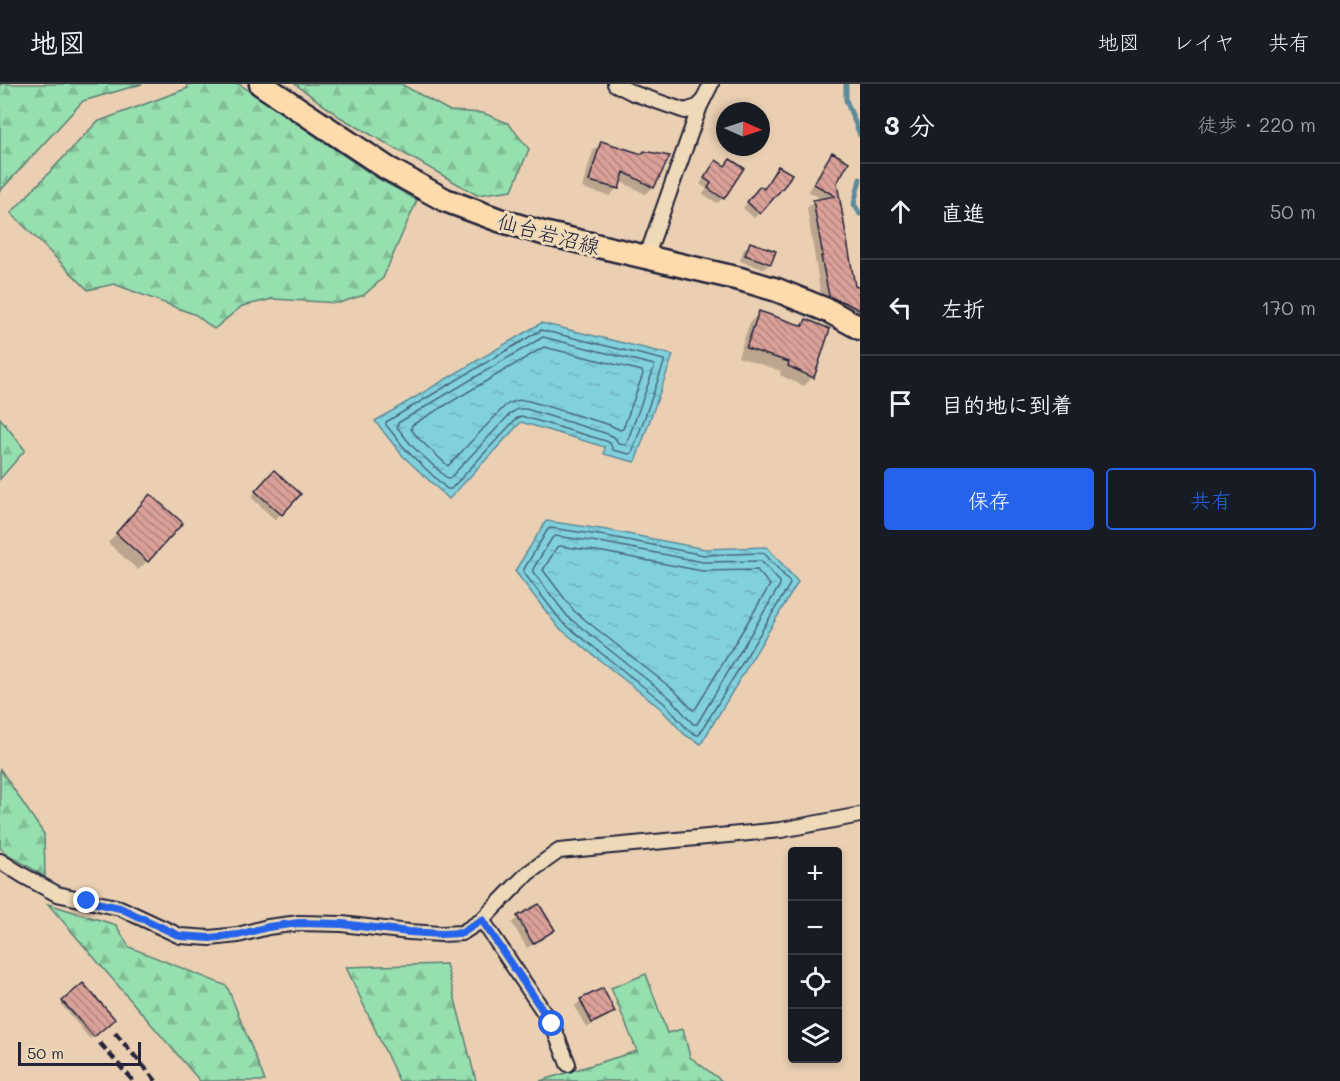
<!DOCTYPE html>
<html lang="ja">
<meta charset="utf-8">
<style>
body{margin:0;font-family:Mali,"Klee One",sans-serif;background:#20242c;color:#f1f3f6}
.controls{position:absolute;right:18px;bottom:18px;display:grid;overflow:hidden;border-radius:6px;box-shadow:0 3px 9px #0003}
.controls button{width:54px;height:54px;display:grid;place-items:center;padding:0;border:0;border-bottom:2px solid #363941;background:#171b24;color:#f1f3f6;font:30px sans-serif}
.compass{position:absolute;left:716px;top:18px;width:54px;height:54px;border-radius:50%;background:#171b24;box-shadow:0 3px 9px #0003;rotate:93deg}
.scale{position:absolute;left:18px;bottom:15px;width:123px;box-sizing:border-box;padding-left:6px;border:3px solid #22223b;border-top:0;font-size:16px;line-height:21px;white-space:nowrap;color:#22223b;-webkit-text-stroke:4px #eedab8;paint-order:stroke}
.stop{position:absolute;width:18px;height:18px;margin:-14px;border:4px solid #2563eb;border-radius:50%;background:#fff}
.stop.end{background:#2563eb;border-color:#fff;box-shadow:0 2px 6px #0008}
.list{margin:0;padding:0;list-style:none}
h2{display:flex;justify-content:space-between;align-items:center;height:78px;margin:0;padding:0 24px;font-size:26px}
h2 small{font-size:20px;font-weight:400;color:#9ea1a6}
.list li{display:grid;grid-template-columns:39px 1fr auto;gap:18px;align-items:center;box-sizing:border-box;height:96px;padding:0 24px;border-top:2px solid #363941}
.list b{display:block;font-size:22px;white-space:nowrap}
.list em{font-size:20px;font-style:normal;color:#9ea1a6}
.actions{display:flex;gap:12px;padding:18px 24px}
.actions a{flex:1;padding:14px 0;border:2px solid #2563eb;border-radius:6px;text-align:center;font-size:21px;color:#2563eb}
.actions .main{background:#2563eb;color:#fff}
.icon{flex:none;width:33px;height:33px;fill:none;stroke:currentColor;stroke-width:2;stroke-linecap:round;stroke-linejoin:round}
.map{position:relative;flex:none;width:860px;height:997px;overflow:hidden}
header{display:flex;align-items:center;gap:36px;box-sizing:border-box;height:84px;padding:0 30px;background:#171b24;border-bottom:2px solid #363941}
header strong{font-size:28px}
nav{display:flex;gap:33px;margin-inline-start:auto;font-size:21px}
main{display:flex}
aside{flex:1;background:#171b24}
.map>svg:first-child{display:block}
.forest{fill:url(#forest-firs);stroke:#5c8074;stroke-width:1.5}
.water{fill:url(#water-ripples);stroke:#5b8b9c;stroke-width:1.5}
.shadow{fill:#0003}
.lines{fill:none;stroke-linecap:round;stroke-linejoin:round}
.shore{stroke:#48687c;stroke-width:1.5}
.stream{stroke:#5b8b9c;stroke-width:5}
.building{fill:url(#building-back-hatch);stroke:#22223b;stroke-width:1.5}
.minor-casing{stroke:#22223b;stroke-width:18}
.primary-casing{stroke:#22223b;stroke-width:27}
.minor{stroke:#eedab8;stroke-width:14}
.primary{stroke:#fedbac;stroke-width:22}
.rail{stroke:#22223b;stroke-width:4.5;stroke-dasharray:9 4.5;stroke-linecap:butt}
.route{stroke:#2563eb;stroke-width:8}
.labels{text-anchor:middle;dominant-baseline:central;stroke-width:6;stroke-linejoin:round;paint-order:stroke}
.street-label{font-size:21px;fill:#22223b;stroke:#eedab8}
</style>
<header>
<strong>地図</strong>
<nav><a>地図</a><a>レイヤ</a><a>共有</a></nav>
</header>
<main>
<div class="map">
<svg width="860" height="997" viewBox="0 0 860 997">
<defs>
<pattern id="forest-firs" width="22" height="20" patternUnits="userSpaceOnUse" patternTransform="scale(1.5)"><rect width="22" height="20" fill="#96dfae"/><path d="M5 1l3.5 6h-7zM16 11l3.5 6h-7z" fill="#81bf97"/></pattern>
<pattern id="water-ripples" width="26" height="14" patternUnits="userSpaceOnUse" patternTransform="scale(1.5)"><rect width="26" height="14" fill="#81d1dd"/><path d="M2 4q2-2 4 0t4 0M15 11q2-2 4 0t4 0" fill="none" stroke="#6fb3bf"/></pattern>
<pattern id="building-back-hatch" width="6" height="6" patternUnits="userSpaceOnUse" patternTransform="scale(1.5)"><rect width="6" height="6" fill="#dba199"/><path d="M-1 5l2 2M0 0l6 6M5-1l2 2" fill="none" stroke="#b1837e"/></pattern>
</defs>
<rect width="100%" height="100%" fill="#eacfb2"/>
<filter id="ink" filterUnits="userSpaceOnUse"><feTurbulence type="fractalNoise" baseFrequency=".0167" numOctaves="2"/><feDisplacementMap in="SourceGraphic" scale="12" xChannelSelector="R" yChannelSelector="G"/><feConvolveMatrix kernelMatrix="1 2 1 2 8 2 1 2 1" color-interpolation-filters="sRGB"/></filter>
<g filter="url(#ink)">
<path class="forest" d="M0,0h142l-59,17 -83,90z
M186,0h53l138,94 40,22 -34,78 -19,17 -25,8 -66,-4 -31,7 -28,23 -18,-14 -82,-31 -26,6 -77,-77 86,-91 91,-34z
M295,0h106l49,27 33,2 25,10 21,26 -17,41 -35,5 -137,-78z
M0,334l25,32 -25,29z
M0,685l44,65 1,43 -39,-24 -6,-5z
M48,820l68,21 13,22 98,39 38,95h-65z
M446,880l30,117h-77l-53,-114z
M646,890l21,59 16,-4 7,28 32,24h-182l97,-30 -26,-63z"/>
<path class="water" d="M541,239l132,32 -38,107 -31,-8 1,-7 -84,-25 -72,77 -47,-44 -27,-34z
M546,437l61,9 98,19 62,-2 31,35 -97,162 -16,-9 -25,-27 -102,-81 -43,-56z"/>
<path class="shadow" d="M601,59l52,44 -8,7 -25,-13 -3,7 -7,8 -28,-8 11,-37z
M832,70l3,29 19,104 6,3v30l-38,-17 -15,-95 7,-7 9,-1 -15,-9 18,-31z
M730,77l-7,37 -6,5 -14,-9 4,-5 -7,-5 11,-16 5,-6 8,5z
M779,83l-20,46 -5,5 -11,-10 13,-15 7,-3 11,-18z
M750,160l20,19 -6,6 -24,-8 4,-12z
M759,229l41,14 6,-7 7,57 -9,9 -24,-11 1,-4 -43,-14 12,-35z
M268,394l31,16 -24,26 -24,-23z
M141,421l6,56 -9,9 -30,-27z
M518,834l35,12 -6,6 -20,12 -15,-25z
M83,901l30,34 -23,20 -29,-35z
M581,916l32,12 -6,5 -21,11 -11,-22z"/>
<g class="lines">
<path class="shore" d="M541,246l123,30v3l-32,90 -3,1 -16,-4 -3,-7 -4,-2 -85,-25 -5,3 -65,70h-4l-40,-38 -21,-26v-3z
M543,253l111,28v3l-28,77 -7,-1 -5,-7 -6,-3 -82,-25h-8l-7,4 -61,65 -2,1 -36,-33 -15,-19 1,-4z
M544,263l98,24 1,3 -20,55 -3,1 -10,-5 -81,-24c-10,-2 -17,0 -24,5l-57,60 -29,-27 -8,-10 1,-4z
M551,444l55,8 98,19 60,-2 25,28 1,3 -91,151h-2l-8,-4 -25,-28 -102,-81 -38,-49v-4l24,-40z
M555,452l50,7 98,19 58,-1 19,21v3l-83,139h-4l-24,-27 -101,-80 -35,-45v-3l19,-31z
M559,462l44,6 99,19 55,-1 13,15 -74,123 -3,2 -18,-19 -101,-80 -31,-41 14,-23z"/>
<path class="stream" d="M846,0v16l14,35
M860,95l-6,25 6,10"/>
</g>
<path class="building" d="M601,57l41,13 2,-3 26,5 -16,32 -30,-16 -5,17 -30,-8z
M832,68l17,10 -12,21 18,103 5,2v22l-21,-10v1l-10,-5 -8,-40h2l-10,-56 22,-4 -21,-12z
M730,75l14,9 -20,31 -16,-11 3,-5 -7,-5 12,-18 9,6z
M778,82l14,8 -6,10 -26,30 -13,-12 13,-16 4,3z
M750,158l26,9 -5,13 -26,-9z
M759,227l44,15 3,-7 24,10 -16,49 -26,-12 1,-4 -43,-14z
M274,386l27,24 -19,21 -27,-24z
M150,410l33,29 -35,39 -32,-29z
M539,820l16,26 -22,14 -16,-28z
M83,899l32,36 -21,18 -32,-36z
M603,904l12,24 -23,11 -12,-24z"/>
<g class="lines">
<defs>
<path id="minor" d="M615,0l18,9 52,18 15,-5
M646,174l54,-152 11,-22
M0,777l24,15 33,18 63,14 60,28 30,2 28,-3 30,-8 31,-4 43,1 67,8 32,2 21,-1 20,-13 46,-47 31,-22 222,-21 79,-15
M482,836l70,104 16,40"/>
<path id="primary" d="M261,0l126,84 58,32 54,20 44,13 197,46 37,11 52,21 31,17"/>
</defs>
<use href="#minor" class="minor-casing"/>
<use href="#primary" class="primary-casing"/>
<use href="#minor" class="minor"/>
<use href="#primary" class="primary"/>
<path class="rail" d="M115,949l41,48
M100,959l33,38"/>
</g>
</g>
<g class="lines" filter="url(#ink)">
<path class="route" d="M87,817l33,7 60,28 30,2 28,-3 30,-8 31,-4 43,1 67,8 32,2 21,-1 20,-13 70,104"/>
</g>
<g class="labels">
<g class="street-label">
<text transform="translate(549 149) rotate(15)">仙台岩沼線</text>
</g>
</g>
</svg>
<div class="controls">
<button>+</button>
<button>−</button>
<button><svg class="icon" aria-label="locate" viewBox="0 0 24 24"><circle cx="12" cy="12" r="6"/><path d="M12 2v4M12 18v4M2 12h4M18 12h4"/></svg></button>
<button><svg class="icon" aria-label="layers" viewBox="0 0 24 24"><path d="M12 4l9 5-9 5-9-5zM3 14l9 5 9-5"/></svg></button>
</div>
<svg class="compass" viewBox="-18 -18 36 36"><path d="M0-13l5 13h-10z" fill="#e53935"/><path d="M0 13l5-13h-10z" fill="#9ea1a6"/></svg>
<div class="scale">50 m</div>
<div class="stop" style="left:552px;top:940px"></div>
<div class="stop end" style="left:87px;top:817px"></div>
</div>
<aside>
<h2>3 分<small>徒歩 · 220 m</small></h2>
<ul class="list">
<li><svg class="icon" aria-label="ahead" viewBox="0 0 24 24"><path d="M12 20V5M6 11l6-6 6 6"/></svg><div><b>直進</b></div><em>50 m</em></li>
<li><svg class="icon" aria-label="left" viewBox="0 0 24 24"><path d="M17 20v-9H6M10 6l-5 5 5 5"/></svg><div><b>左折</b></div><em>170 m</em></li>
<li><svg class="icon" aria-label="arrive" viewBox="0 0 24 24"><path d="M6 21V4h12l-3 4 3 4H6"/></svg><div><b>目的地に到着</b></div></li>
</ul>
<div class="actions"><a class="main">保存</a><a>共有</a></div>
</aside>
</main>
